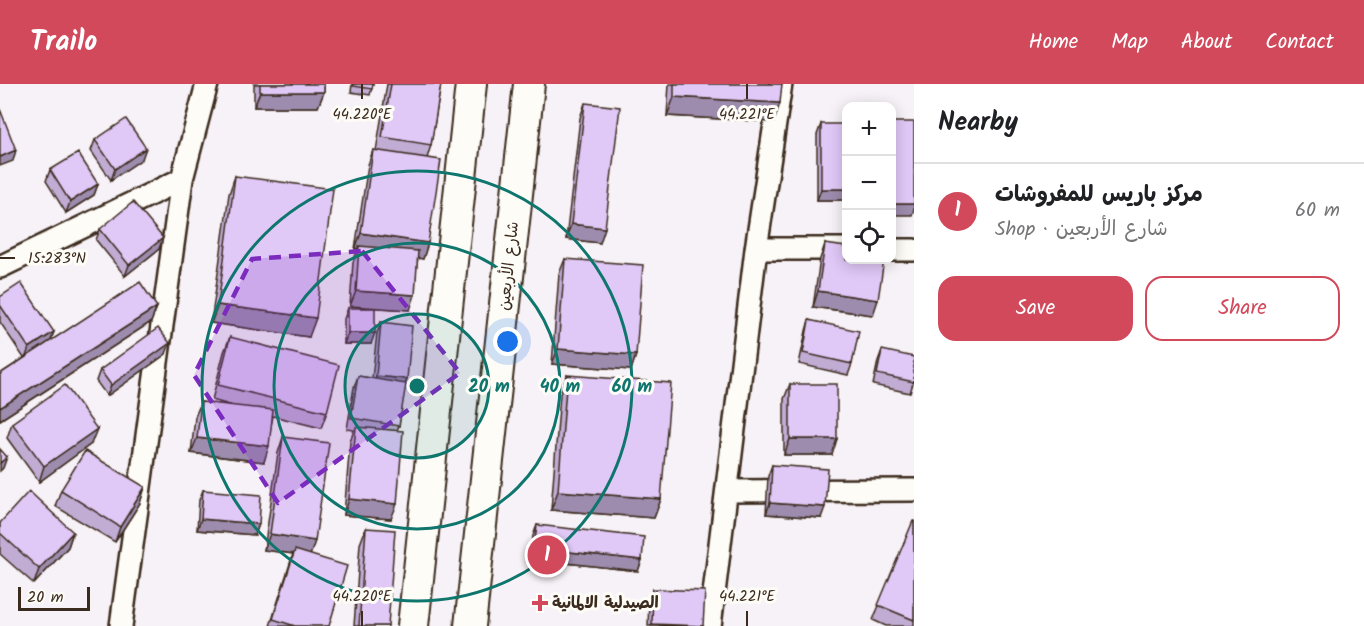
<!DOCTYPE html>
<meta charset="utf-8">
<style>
body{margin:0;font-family:Kalam,"Playpen Sans Arabic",sans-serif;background:#f6f6f6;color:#202124}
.controls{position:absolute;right:18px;top:18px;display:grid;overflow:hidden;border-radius:12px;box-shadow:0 3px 15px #0003}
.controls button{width:54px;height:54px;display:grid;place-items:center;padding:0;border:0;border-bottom:2px solid #e0e0e0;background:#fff;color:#202124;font:30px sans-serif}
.scale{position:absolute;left:18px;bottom:15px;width:72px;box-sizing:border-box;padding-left:6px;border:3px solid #3b2a1e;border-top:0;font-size:16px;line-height:21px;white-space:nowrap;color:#3b2a1e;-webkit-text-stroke:4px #fdfcf7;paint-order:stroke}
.you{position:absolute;left:508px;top:258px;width:21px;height:21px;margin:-15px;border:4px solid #fff;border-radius:50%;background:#1a73e8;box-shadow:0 0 0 9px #1a73e833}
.badge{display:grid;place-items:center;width:39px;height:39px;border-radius:50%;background:#d1495b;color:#fff;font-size:20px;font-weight:700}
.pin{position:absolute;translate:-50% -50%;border:3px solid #fff;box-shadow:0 2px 6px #0006}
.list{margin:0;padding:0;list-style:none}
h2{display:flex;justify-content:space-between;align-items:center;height:78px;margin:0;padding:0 24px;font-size:26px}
h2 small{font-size:20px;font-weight:400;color:#757577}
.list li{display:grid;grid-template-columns:39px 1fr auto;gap:18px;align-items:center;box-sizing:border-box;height:96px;padding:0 24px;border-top:2px solid #e0e0e0}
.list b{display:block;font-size:22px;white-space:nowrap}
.list p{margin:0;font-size:20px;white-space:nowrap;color:#757577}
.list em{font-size:20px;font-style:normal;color:#757577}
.actions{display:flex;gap:12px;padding:18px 24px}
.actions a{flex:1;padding:14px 0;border:2px solid #d1495b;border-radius:18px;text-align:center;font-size:21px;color:#d1495b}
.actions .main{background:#d1495b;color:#fff}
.icon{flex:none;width:33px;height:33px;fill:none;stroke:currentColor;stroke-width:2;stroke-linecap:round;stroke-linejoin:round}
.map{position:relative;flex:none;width:914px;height:542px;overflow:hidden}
header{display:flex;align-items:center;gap:36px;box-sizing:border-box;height:84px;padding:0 30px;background:#d1495b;color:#fff}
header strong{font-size:28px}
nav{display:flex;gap:33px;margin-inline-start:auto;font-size:21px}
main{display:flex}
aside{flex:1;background:#fff}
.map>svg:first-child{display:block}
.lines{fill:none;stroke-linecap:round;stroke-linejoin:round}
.street-casing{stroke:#3b2a1e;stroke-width:26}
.secondary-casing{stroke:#3b2a1e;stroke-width:34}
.street{stroke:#fdfcf7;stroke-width:21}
.secondary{stroke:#fdfcf7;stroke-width:30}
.wall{fill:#c1acd4;stroke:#3b2a1e;stroke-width:1.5}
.shaded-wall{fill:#9d8cad;stroke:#3b2a1e;stroke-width:1.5}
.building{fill:#e0c8f7;stroke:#3b2a1e;stroke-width:1.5}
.marked{fill:#7b2cbf;fill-opacity:0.2;stroke:#7b2cbf;stroke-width:4.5;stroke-dasharray:12 8;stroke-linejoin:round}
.ticks{fill:none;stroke:#3b2a1e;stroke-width:2}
.ring{fill:none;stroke:#0f766e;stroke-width:3}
.poi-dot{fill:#d1495b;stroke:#fdfcf7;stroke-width:2}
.labels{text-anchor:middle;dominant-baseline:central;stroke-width:6;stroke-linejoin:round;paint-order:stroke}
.street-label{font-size:16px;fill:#3b2a1e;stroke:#fdfcf7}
.poi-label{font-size:16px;font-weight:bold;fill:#3b2a1e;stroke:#fdfcf7;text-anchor:start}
.ticks-label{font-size:15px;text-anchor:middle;fill:#3b2a1e;stroke:#fdfcf7;stroke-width:6;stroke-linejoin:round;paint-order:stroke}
.centre{fill:#0f766e;stroke:#fdfcf7;stroke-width:3}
.ring-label{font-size:18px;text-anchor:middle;font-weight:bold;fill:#0f766e;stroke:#fdfcf7;stroke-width:6;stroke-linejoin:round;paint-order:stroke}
</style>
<header>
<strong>Trailo</strong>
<nav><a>Home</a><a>Map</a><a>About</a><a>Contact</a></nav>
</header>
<main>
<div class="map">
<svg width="914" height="542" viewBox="0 0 914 542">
<rect width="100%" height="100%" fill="#f7f2f7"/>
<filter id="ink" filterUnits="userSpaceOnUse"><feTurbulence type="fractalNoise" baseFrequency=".0167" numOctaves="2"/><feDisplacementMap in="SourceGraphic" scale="12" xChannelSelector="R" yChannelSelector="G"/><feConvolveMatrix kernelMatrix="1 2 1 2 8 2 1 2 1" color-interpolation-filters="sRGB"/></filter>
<g filter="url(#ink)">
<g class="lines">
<defs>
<path id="street" d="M756,165h90
M892,166h22
M0,183l182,-88
M727,407l187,-1
M121,542l61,-447 25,-95
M710,542l46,-377 25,-165"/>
<path id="secondary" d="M413,542l58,-542
M470,542l59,-542"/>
</defs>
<use href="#street" class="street-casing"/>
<use href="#secondary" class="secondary-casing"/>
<use href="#street" class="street"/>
<use href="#secondary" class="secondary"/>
</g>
<path class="wall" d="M254,0h70v8l-6,15h-64z
M352,0h21l-3,11 -19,-3z
M387,0h54l-10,61 -4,13 1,85 -5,16 -5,-1 -8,52 -60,-4 3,-44 5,-13h-3l13,-84 5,-15 3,1z
M669,0h113l-8,38 -107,-6z
M585,19l15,140 -34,-4 14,-121z
M821,40l25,76h-29v-65z
M95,56l47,19 -31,21 -20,-29z
M50,86l48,14 -4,11 -28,18 -20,-32z
M235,92l74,161 -98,-14 18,-129z
M100,145l59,20 -34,27 -29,-36z
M825,160l48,71 -60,-8 7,-48z
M565,175l71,96 -5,15 -79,-6 7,-90z
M0,213l50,44 107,-34 -6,15 -151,98v-46l24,-16 -24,-36z
M348,224l23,36h-27v-25z
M809,236l43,44 -4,11 -49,-11 7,-33z
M381,238l26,57 -2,5 -6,42 -2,4 -6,89 -47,-4 6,-73 4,-12 -7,-1 7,-42 4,-11 14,2 5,-45z
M230,253l97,75 -6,16 -48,-12 -9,46 -73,-9 4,-36 6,-15 32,4 -21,-6 12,-48z
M882,266l32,30 -4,13 -37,-8 5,-24z
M166,270l-59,42 -11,-15 4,-11z
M567,291l94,124 -7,19 -103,-8 9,-116z
M790,300l42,71h-48v-56z
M12,339l79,21 -52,38 -32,-44z
M283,353l27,117 19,72h-59l23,-72 -29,-4 14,-97z
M772,381l49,53 -55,-4 2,-38z
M145,403l-5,16 -25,39 -60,-36 6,-16z
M203,406l56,34 -4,11 -58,-5 2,-30z
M914,437v105h-28l-13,-6z
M0,439l73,9 -5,15 -34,37 -34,-30z
M537,441l105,35 -4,11 -108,-12 3,-23z
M366,444l22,98h-34l6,-82z
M653,505l50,37h-55l1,-26z"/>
<path class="shaded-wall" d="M260,8h64l-6,15h-64z
M674,13l106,6 -6,19 -107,-6z
M146,64l-4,11 -31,21 4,-11z
M16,66l-3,11 -13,5v-9z
M98,100l-4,11 -28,18 4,-11z
M821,105h25v11h-29z
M891,120h23v5l-2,6h-21z
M571,140l34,4 -5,15 -34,-4z
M361,149l67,10 -5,16 -65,-10 1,-3 -1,3h-3z
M163,154l-4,11 -34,27 4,-11z
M356,207l59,4 -5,15 -60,-4z
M818,207l60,9 -5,15 -60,-8z
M218,221l98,13 -7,19 -98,-14z
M157,223l-6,15 -151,98v-12z
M54,248l-4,11 -25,16 4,-11z
M348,249h27l-4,11h-27z
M170,259l-4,11 -59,42 4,-11z
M558,265l78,6 -5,15 -79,-6z
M376,292l31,3 -4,11 -31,-3z
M97,345l-6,15 -52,38 5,-16z
M197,354l72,8 -5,16 -73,-9z
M790,355h47l-5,16h-48z
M7,373l-4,11 -3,3v-8z
M145,403l-5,16 -25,39 5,-15z
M558,407l103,8 -7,19 -103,-8z
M349,415l48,5 -6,15 -47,-4z
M770,419l55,4 -4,11 -55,-4z
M201,435l58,5 -4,11 -58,-5z
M73,448l-5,15 -34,37 5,-15z
M270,450l45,7 -5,15 -46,-6z
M534,464l108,12 -4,11 -108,-12z
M652,540l51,2h-52z"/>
<path class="building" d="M260,0h64v8h-64z
M354,0h19l-1,5 -19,-3z
M391,0h50l-10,61 -49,-8z
M674,0h108l-2,19 -106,-6z
M585,19l35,4 -15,121 -34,-4z
M0,25l16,41 -16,7z
M126,35l20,29 -31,21 -20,-29z
M891,38h23v82h-23z
M821,40h25v65h-25z
M373,66l68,10 -13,83 -67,-10z
M78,69l20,31 -28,18 -20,-32z
M235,92l98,13 -17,129 -98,-13z
M133,118l30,36 -34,27 -29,-36z
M825,160l21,3v13h38l-6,40 -60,-9z
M359,162l59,5 -3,44 -59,-4z
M565,175l78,6 -7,90 -78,-6z
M140,198l17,25 -157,101v-34z
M21,199l33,49 -25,16 -29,-43v-8z
M348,224h27v25h-27z
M809,236l50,11 -7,33 -49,-11z
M381,238l31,4 -5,53 -31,-3z
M158,244l12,15 -59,42 -11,-15z
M230,253l109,28 -12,47 -109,-27z
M882,266l32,7v25l-37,-8z
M567,291l104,8 -10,116 -103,-8z
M358,292l48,8 -7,42 -48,-8z
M790,300h47v55h-47z
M65,301l32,44 -53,37 -32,-43z
M201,318l72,8 -4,36 -72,-8z
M356,343l47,4 -6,73 -48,-5z
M283,353l46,6 -14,98 -45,-7z
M0,365l7,8 -7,6z
M85,367l60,36 -25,40 -59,-37z
M772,381l56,4 -3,38 -55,-4z
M203,406l58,5 -2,29 -58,-5z
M29,407l44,41 -34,37 -39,-36v-10z
M913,437h1v99l-36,-15z
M537,441l107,12 -2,23 -108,-12z
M366,444l29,2 -7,96h-29z
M295,466l52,16 -18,60h-34l-22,-7z
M653,505l52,2 -2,35 -51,-2z"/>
</g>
<path class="marked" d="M362,167l98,122 -182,130 -84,-128 58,-116z"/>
<path class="ticks" d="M362,0v15M747,0v15M0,174h15M362,527v15M747,527v15"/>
<circle cx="417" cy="302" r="72" fill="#0f766e" fill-opacity=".12"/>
<g class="ring">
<circle cx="417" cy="302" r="72"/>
<circle cx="417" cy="302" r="143"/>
<circle cx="417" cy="302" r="215"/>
</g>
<path class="poi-dot" d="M537 510h6v6h6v6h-6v6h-6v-6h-6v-6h6z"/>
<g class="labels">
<g class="street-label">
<text transform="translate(509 182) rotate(-84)">شارع الأربعين</text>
</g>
<g class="poi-label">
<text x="552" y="519">الصيدلية الالمانية</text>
</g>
</g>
<g class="ticks-label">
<text x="362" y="35">44.220°E</text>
<text x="747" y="35">44.221°E</text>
<text x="57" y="179">15.283°N</text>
<text x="362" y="517">44.220°E</text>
<text x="747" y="517">44.221°E</text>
</g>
<circle cx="417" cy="302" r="9" class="centre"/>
<g class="ring-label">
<text x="489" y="308">20 m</text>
<text x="560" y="308">40 m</text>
<text x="632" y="308">60 m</text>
</g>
</svg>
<div class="controls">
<button>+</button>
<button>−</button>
<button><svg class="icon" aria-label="locate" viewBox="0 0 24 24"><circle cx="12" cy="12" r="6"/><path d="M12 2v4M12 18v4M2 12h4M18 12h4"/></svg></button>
</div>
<div class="scale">20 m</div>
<div class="you"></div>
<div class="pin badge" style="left:547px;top:471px">1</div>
</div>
<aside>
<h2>Nearby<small></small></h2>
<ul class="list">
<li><span class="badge">1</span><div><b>مركز باريس للمفروشات</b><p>Shop · شارع الأربعين</p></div><em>60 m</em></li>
</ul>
<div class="actions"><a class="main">Save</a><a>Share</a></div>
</aside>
</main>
